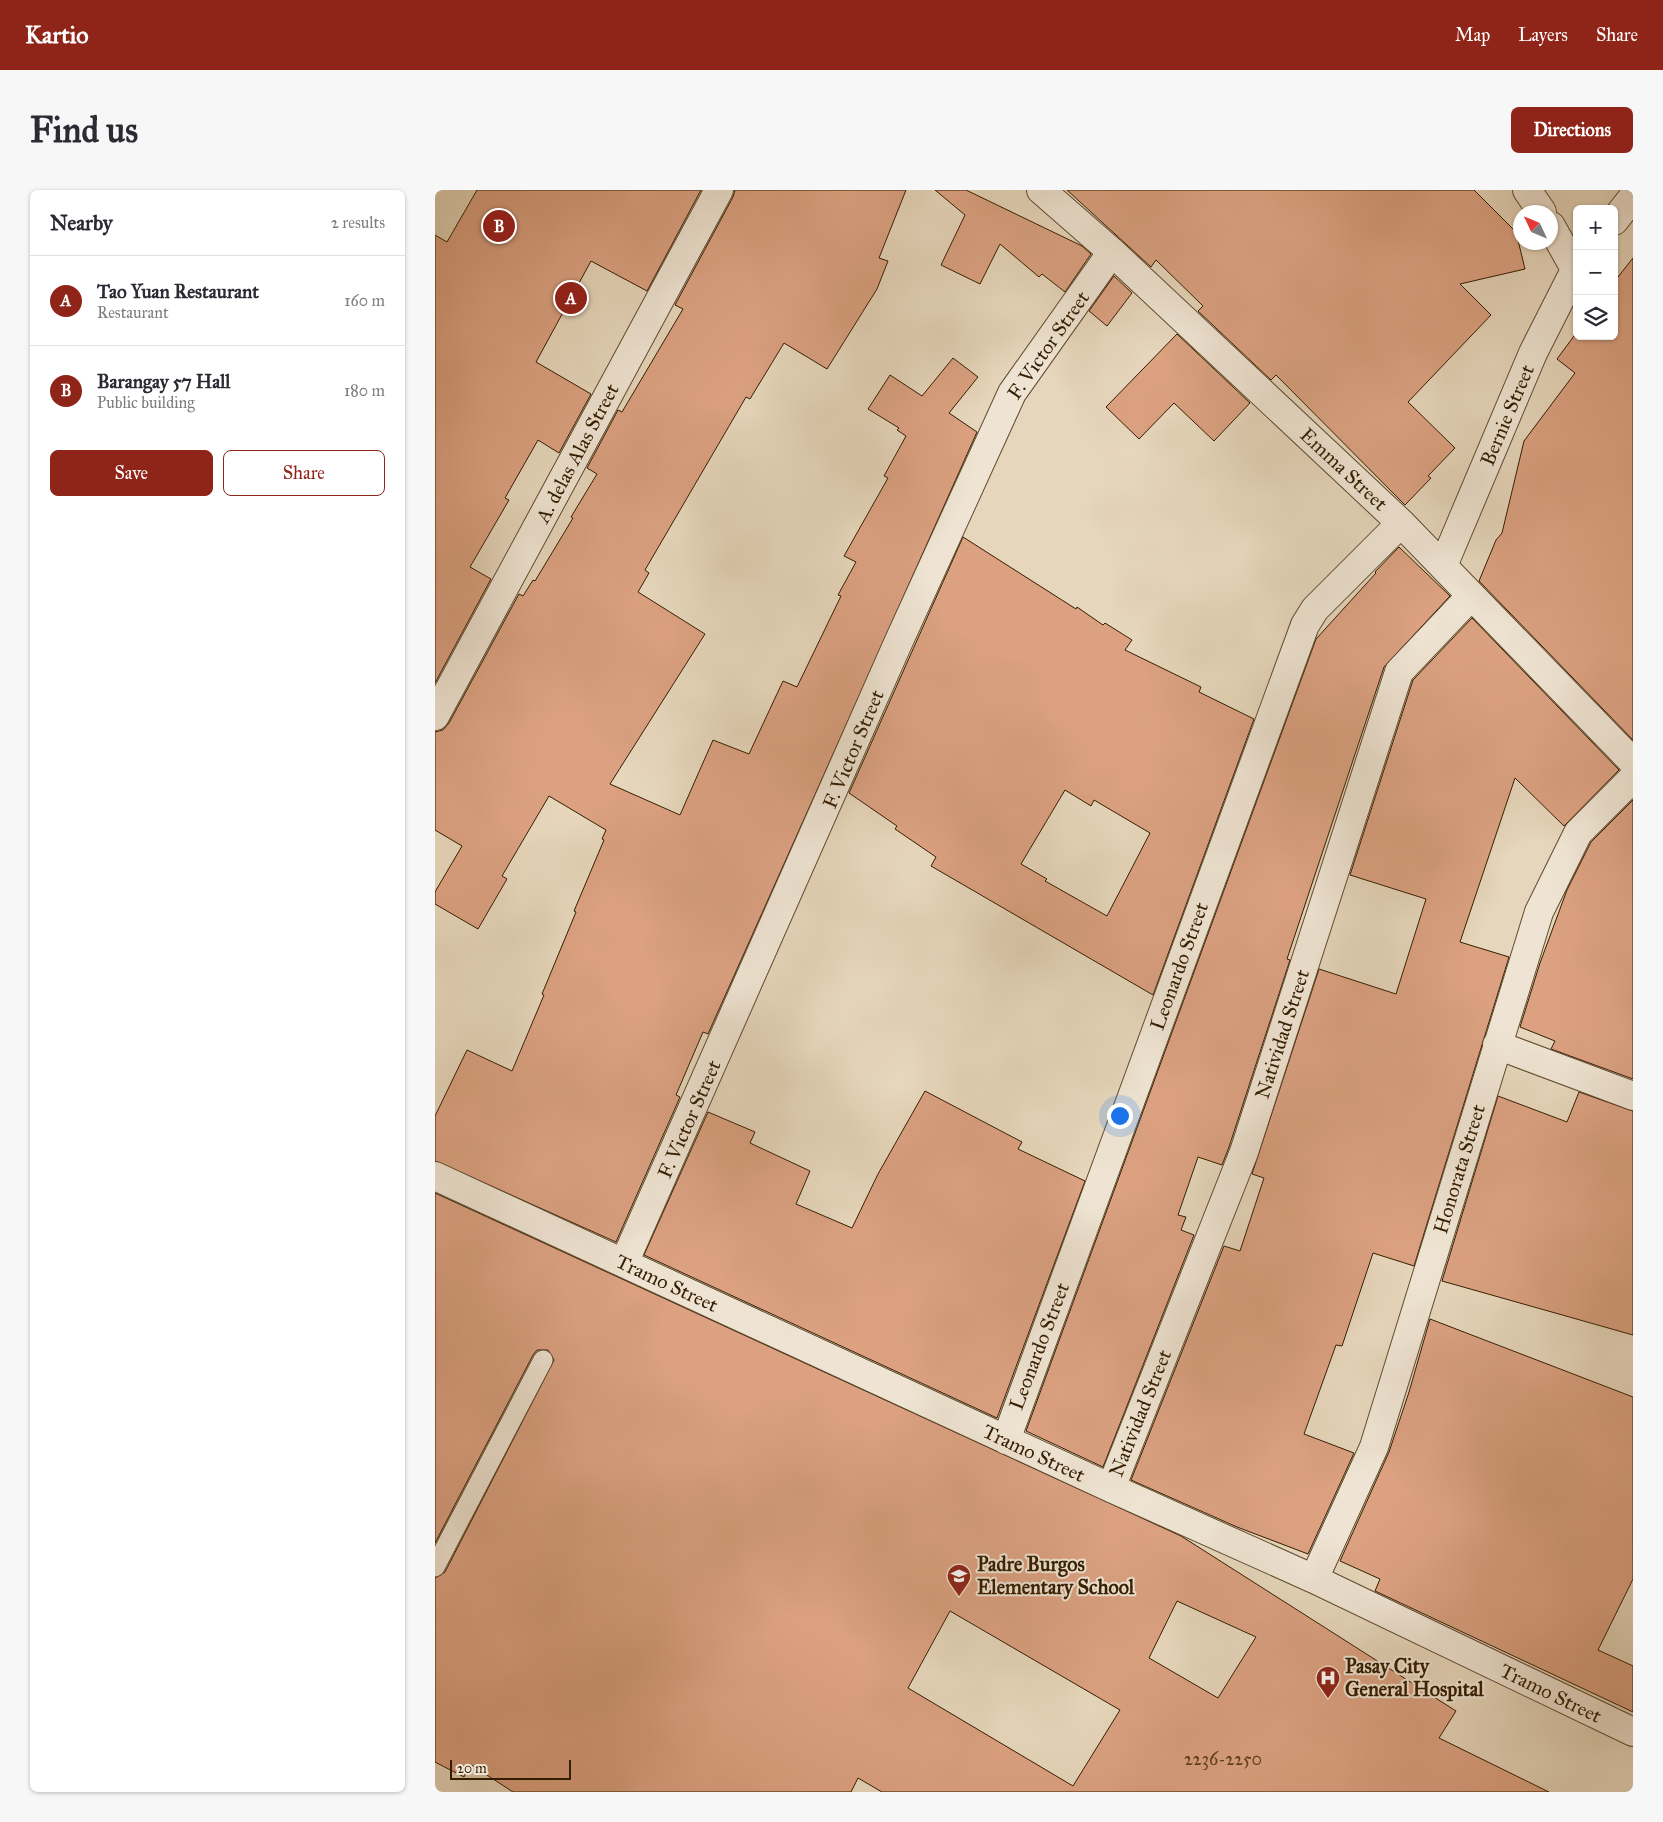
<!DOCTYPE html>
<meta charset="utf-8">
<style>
body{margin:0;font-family:"IM FELL Great Primer",serif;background:#f7f7f7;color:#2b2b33}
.controls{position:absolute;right:15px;top:15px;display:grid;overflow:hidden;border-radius:8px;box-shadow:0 1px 4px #0004}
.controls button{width:45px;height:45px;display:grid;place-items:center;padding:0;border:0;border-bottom:1px solid #e1e1e2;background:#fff;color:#2b2b33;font:25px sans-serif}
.compass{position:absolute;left:1078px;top:15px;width:45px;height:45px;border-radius:50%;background:#fff;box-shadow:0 1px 4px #0004;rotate:314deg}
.scale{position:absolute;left:15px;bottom:12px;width:121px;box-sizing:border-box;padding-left:5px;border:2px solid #341d00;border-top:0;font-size:14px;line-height:18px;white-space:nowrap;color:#341d00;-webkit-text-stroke:4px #efe4d3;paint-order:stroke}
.you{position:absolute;left:684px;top:925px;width:18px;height:18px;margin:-12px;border:4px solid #fff;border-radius:50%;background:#1a73e8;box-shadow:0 0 0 8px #1a73e833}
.badge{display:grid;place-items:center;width:32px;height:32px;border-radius:50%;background:#8f2418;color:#fff;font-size:16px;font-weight:700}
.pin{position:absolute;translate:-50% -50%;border:2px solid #fff;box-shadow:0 1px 5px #0006}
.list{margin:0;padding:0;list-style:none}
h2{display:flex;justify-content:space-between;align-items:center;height:65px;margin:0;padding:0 20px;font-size:21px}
h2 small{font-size:16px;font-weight:400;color:#7c7c81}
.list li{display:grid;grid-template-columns:32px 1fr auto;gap:15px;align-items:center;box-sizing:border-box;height:90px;padding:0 20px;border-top:1px solid #e1e1e2}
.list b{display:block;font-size:19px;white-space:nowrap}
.list p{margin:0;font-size:16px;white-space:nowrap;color:#7c7c81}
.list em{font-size:16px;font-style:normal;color:#7c7c81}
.actions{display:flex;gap:10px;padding:15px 20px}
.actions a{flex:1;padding:11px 0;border:1px solid #8f2418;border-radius:8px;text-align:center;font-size:18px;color:#8f2418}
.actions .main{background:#8f2418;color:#fff}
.icon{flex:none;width:28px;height:28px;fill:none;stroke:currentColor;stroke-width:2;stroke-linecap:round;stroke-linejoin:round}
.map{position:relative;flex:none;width:1198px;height:1602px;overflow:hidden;border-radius:8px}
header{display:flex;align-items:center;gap:30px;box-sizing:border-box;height:70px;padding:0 25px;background:#8f2418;color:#fff}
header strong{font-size:24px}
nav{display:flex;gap:28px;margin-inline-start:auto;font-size:18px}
.intro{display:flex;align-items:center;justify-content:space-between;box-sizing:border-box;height:120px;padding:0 30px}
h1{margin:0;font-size:35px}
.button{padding:12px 22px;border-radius:8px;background:#8f2418;color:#fff;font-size:18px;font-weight:700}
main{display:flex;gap:30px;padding:0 30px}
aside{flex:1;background:#fff;border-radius:8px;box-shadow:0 1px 4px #0004}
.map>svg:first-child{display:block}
.building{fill:#dba181;stroke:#341d00;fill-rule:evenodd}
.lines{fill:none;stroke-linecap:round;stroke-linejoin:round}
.lane-casing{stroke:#604b2f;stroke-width:21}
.street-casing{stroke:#604b2f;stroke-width:30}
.lane{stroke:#efe4d3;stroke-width:19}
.street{stroke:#efe4d3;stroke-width:28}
.labels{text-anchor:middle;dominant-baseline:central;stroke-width:4;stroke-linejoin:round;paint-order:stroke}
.number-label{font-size:18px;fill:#5e3e20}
.street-label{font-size:20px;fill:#341d00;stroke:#efe4d3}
.poi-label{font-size:20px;font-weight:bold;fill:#341d00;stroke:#efe4d3;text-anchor:start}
</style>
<header>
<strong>Kartio</strong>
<nav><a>Map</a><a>Layers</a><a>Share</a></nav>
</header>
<div class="intro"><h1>Find us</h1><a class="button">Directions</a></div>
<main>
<aside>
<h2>Nearby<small>2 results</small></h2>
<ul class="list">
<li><span class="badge">A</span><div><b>Tao Yuan Restaurant</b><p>Restaurant</p></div><em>160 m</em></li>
<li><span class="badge">B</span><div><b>Barangay 57 Hall</b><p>Public building</p></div><em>180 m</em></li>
</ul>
<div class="actions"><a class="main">Save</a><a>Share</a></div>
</aside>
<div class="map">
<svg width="1198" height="1602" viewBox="0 0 1198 1602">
<rect width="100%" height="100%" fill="#e6d6bb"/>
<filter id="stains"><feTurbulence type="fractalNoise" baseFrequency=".004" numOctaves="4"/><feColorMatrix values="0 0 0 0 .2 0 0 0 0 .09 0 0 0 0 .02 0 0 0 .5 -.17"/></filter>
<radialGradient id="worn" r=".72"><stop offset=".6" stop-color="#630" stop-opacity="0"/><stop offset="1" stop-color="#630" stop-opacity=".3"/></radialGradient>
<path class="building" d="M42,0h224l-54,101 -56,-30 -55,101 55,32 -32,59 -21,-13 -33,58 4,2 -39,67 21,12 -56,104v-448l12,7z
M300,0h171l-27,68 9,3 -11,28 -50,80 -43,-26 -34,56 -4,-2 -101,173 4,3 -11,19 67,42 -95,150 70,31 33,-75 36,14 34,-73 14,6 44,-91 -3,-1 18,-33 -12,-6 44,-78 -4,-2 22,-40 -9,-6 2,-2 -31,-19 22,-34 32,21 31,-38 25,19 -29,36 28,19 -269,602 -5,-2 -27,63 4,2 -64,145 -181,-81v-45l32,-66 45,21 32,-76 -2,-1 34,-82 -2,-1 30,-71 -2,-1 4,-9 -57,-34 -47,80 5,3 -29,50 -43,-25v-12l27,-46 -27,-16v-98l8,-2 6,-7 70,-129 4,2 10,-16 2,1 38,-63 -2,-1 26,-43 -10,-6 31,-58 4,2 61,-103 -8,-4 58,-108z
M500,0h31l116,56 9,8 -26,38 -23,-18 -3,3 -39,-33 -20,40 -39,-19 24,-50z
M632,0h407l42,42 9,37 -65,15 31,31 -83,87 47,46 -27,28 3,2 -26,27 -129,-130 -5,5 -73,-69 5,-5 -47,-46 -5,7z
M1198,68v482l-154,-159 17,-41 6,-7 22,-92 51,-68 -18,-14 20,-27v4h37v-54z
M679,86l18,17 -25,33 -18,-15z
M742,144l73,69 -36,38 -40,-38 -35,36 -33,-32z
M528,347l113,72 1,-2 26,18 2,-2 27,17 -7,10 76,37 -2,5 55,27 -101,276 -222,-129 5,-9 -41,-28 2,-3 -48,-33zM630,600l26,16 3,-6 56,33 -43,83 -62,-35 2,-2 -26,-15z
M964,357l51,49 -66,71 -97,292 3,1 -61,187 -7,18 -24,-8 -20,58 8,2 -5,13 13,5 -91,232 -77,-36 290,-792 60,-66 -1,-1z
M1037,428l147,152 -55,56 -49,-48 -55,164 49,15 -95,309 -41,-13 -31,93 -6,-1 -32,89 50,19 -46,101 -71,-27 -106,-47 93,-234 16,5 24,-73 -12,-4 67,-205 77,25 30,-95 -76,-24 63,-195z
M1198,610v279l-82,-30 4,-8 -35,-14 20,-64 27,-73 24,-48z
M490,901l97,51 -4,7 67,32 -88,237 -353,-163 64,-143 47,20 -5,11 60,28 -14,33 56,24 26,-54z
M1144,902l54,19v224l-191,-54 56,-185 69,26z
M0,1003l746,343 275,175 -17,27 110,54h-667l-24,-14 -7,14h-338l-43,-28 -6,13 -29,-15v-184l10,-6 109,-212 -6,-10h-11l-4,5 -98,188zM742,1411l79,36 -38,61 -69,-40zM515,1421l170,99 -47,76 -165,-98z
M995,1129l203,78v182l-35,71 35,16v46l-258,-121 5,-12 -40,-18 49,-109 20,-60z"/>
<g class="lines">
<defs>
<path id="lane" d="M0,1377l108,-207"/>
<path id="street" d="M606,0l71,62 289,271 232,239
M1092,0l15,22
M1179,31l19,-24
M1116,36l24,43
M1008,376l90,-213 44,-87
M0,526l284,-526
M1062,855l136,51
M0,986l676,312 203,91 319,153
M189,1073l274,-620 114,-250 100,-141
M571,1250l299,-815 10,-16 86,-86
M676,1298l133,-336 155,-480 72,-76
M879,1389l60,-132 165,-535 39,-79 55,-55"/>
</defs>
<use href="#lane" class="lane-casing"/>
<use href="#street" class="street-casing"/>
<use href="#lane" class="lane"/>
<use href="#street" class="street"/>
</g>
<defs>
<symbol id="school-pin" viewBox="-11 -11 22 30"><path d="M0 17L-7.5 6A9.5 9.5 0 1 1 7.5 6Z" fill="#8f2418" stroke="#efe4d3"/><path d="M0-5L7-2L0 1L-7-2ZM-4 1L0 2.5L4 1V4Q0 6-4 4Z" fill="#fff"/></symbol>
<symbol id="hospital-pin" viewBox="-11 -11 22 30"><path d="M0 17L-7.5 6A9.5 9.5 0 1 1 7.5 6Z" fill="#8f2418" stroke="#efe4d3"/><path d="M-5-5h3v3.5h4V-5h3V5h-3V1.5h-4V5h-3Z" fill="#fff"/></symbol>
</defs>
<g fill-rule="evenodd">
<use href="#school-pin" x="510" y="1372" width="28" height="38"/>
<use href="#hospital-pin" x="879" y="1474" width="28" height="38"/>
</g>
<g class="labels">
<g class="number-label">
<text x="788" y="1569">2236-2250</text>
</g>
<g class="street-label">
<text transform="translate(613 155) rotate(-55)">F. Victor Street</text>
<text transform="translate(1072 225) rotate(-67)">Bernie Street</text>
<text transform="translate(142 263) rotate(-62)">A. delas Alas Street</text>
<text transform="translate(909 279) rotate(43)">Emma Street</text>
<text transform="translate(418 559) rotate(-67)">F. Victor Street</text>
<text transform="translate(744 776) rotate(-70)">Leonardo Street</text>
<text transform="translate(847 844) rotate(-72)">Natividad Street</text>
<text transform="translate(254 929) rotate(-66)">F. Victor Street</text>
<text transform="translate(1024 979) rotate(-73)">Honorata Street</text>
<text transform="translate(232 1093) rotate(25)">Tramo Street</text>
<text transform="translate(604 1156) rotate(-69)">Leonardo Street</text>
<text transform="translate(705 1223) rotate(-68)">Natividad Street</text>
<text transform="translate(599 1263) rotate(25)">Tramo Street</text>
<text transform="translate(1116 1503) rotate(26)">Tramo Street</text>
</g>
<g class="poi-label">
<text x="542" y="1374">Padre Burgos<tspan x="542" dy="23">Elementary School</tspan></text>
<text x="910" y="1476">Pasay City<tspan x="910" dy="23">General Hospital</tspan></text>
</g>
</g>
<rect width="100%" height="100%" filter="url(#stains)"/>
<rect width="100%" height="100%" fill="url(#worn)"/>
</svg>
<div class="controls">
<button>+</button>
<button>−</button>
<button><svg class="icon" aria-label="layers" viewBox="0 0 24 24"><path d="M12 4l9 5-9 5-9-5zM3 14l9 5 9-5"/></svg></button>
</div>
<svg class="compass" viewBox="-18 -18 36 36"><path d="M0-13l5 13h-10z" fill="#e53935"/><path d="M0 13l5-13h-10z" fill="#7c7c81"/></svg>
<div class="scale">20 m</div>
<div class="you"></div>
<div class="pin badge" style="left:136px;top:108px">A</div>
<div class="pin badge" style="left:64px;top:36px">B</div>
</div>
</main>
